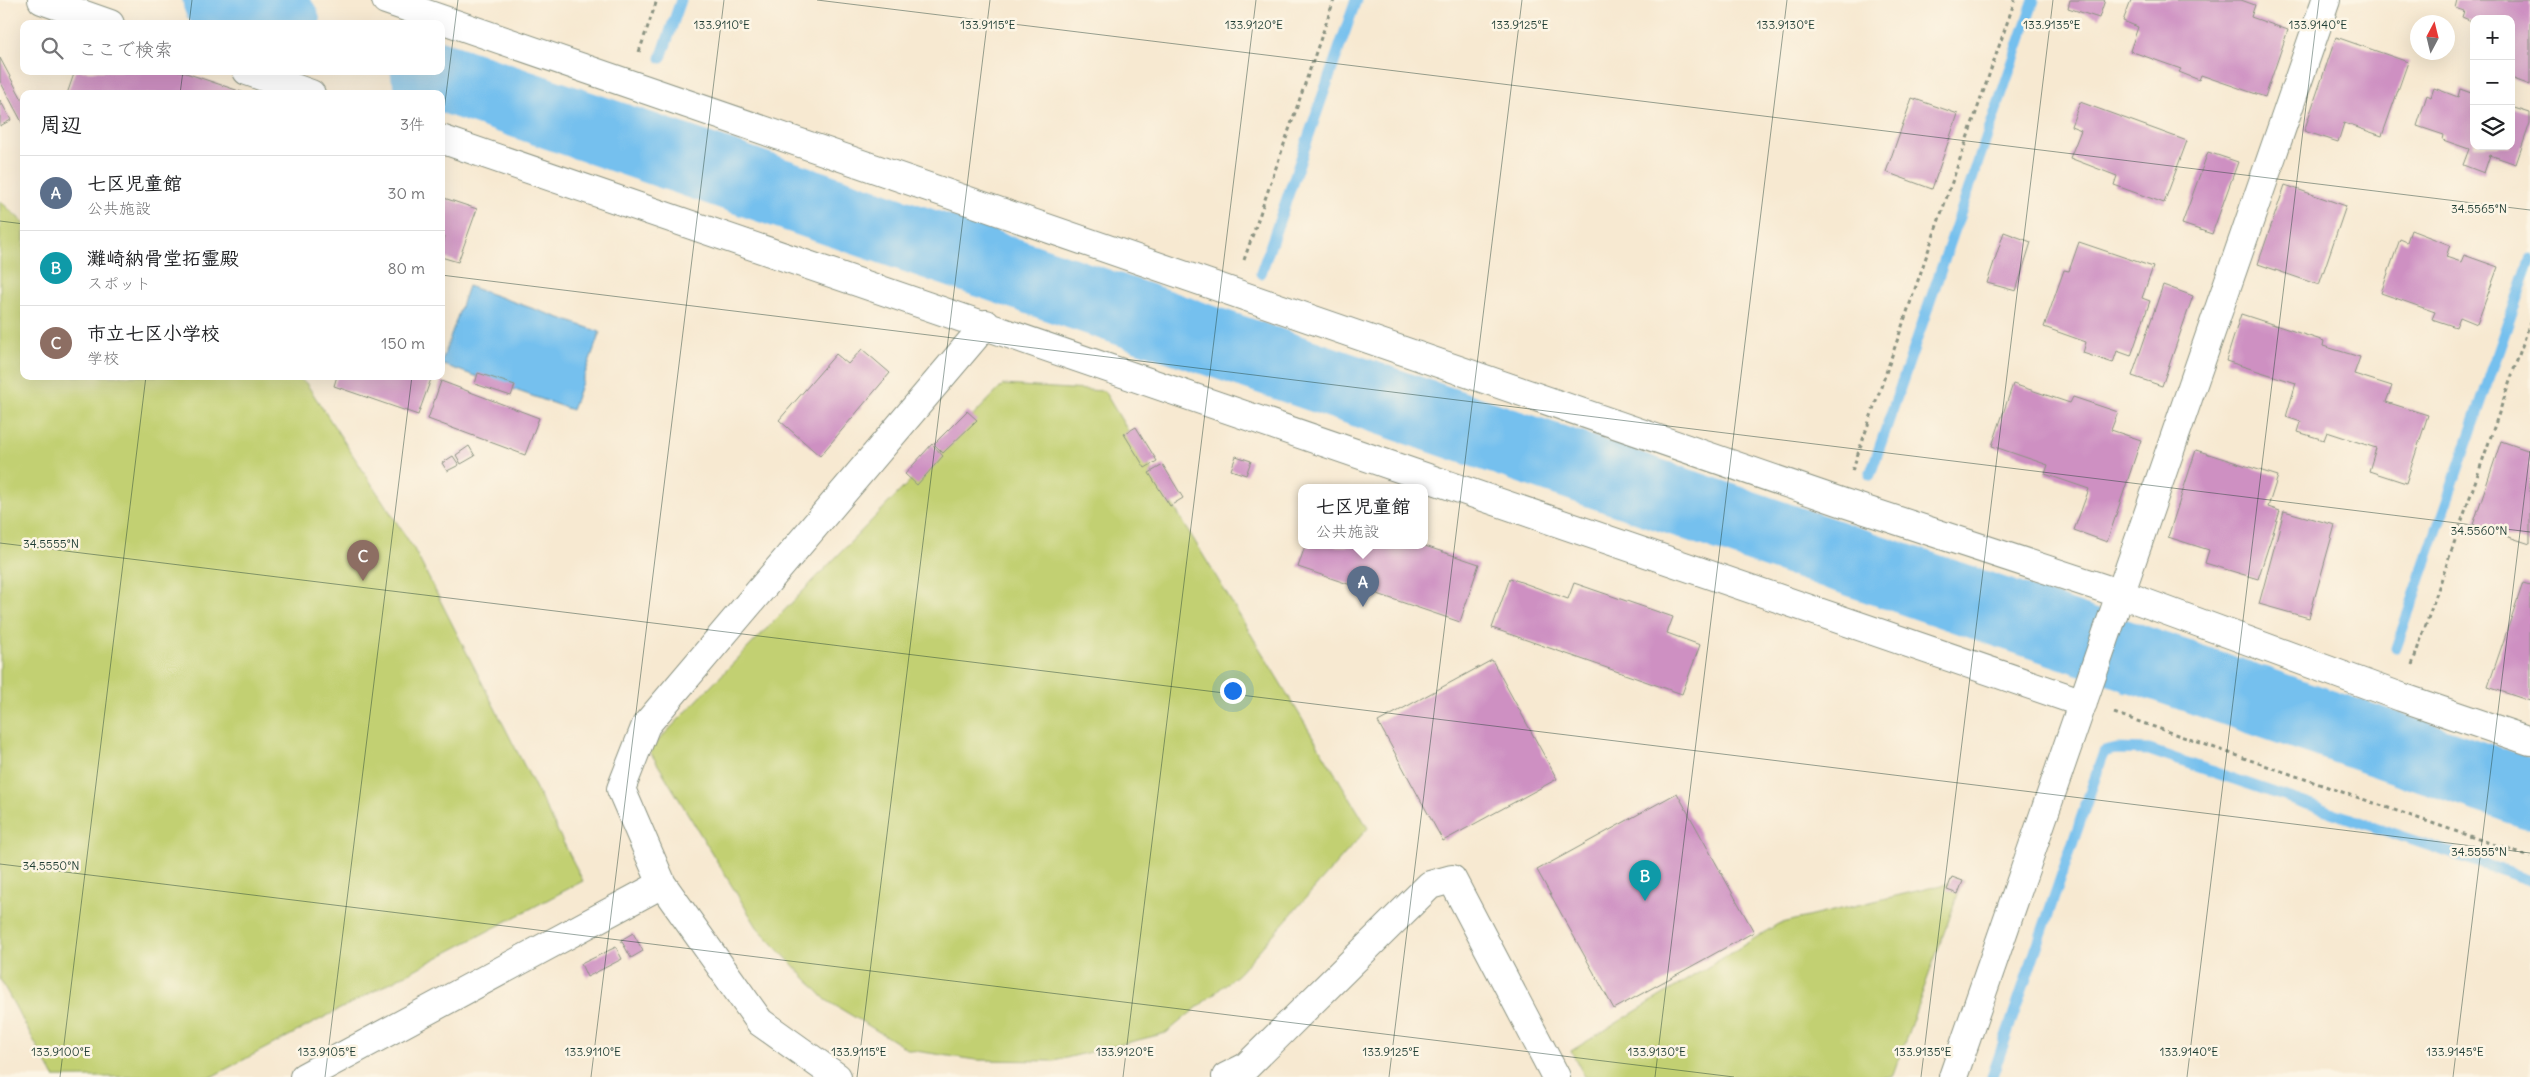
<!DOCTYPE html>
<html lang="ja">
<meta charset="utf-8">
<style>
body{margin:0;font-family:Delius,"Klee One",sans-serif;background:#f2f2f2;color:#202124}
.controls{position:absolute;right:15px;top:15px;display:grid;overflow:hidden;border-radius:10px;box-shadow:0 5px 20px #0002}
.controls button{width:45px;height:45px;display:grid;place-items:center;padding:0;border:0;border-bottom:1px solid #e0e0e0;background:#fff;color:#202124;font:25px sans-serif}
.compass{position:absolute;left:2410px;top:15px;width:45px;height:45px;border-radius:50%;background:#fff;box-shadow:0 5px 20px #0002;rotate:7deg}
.you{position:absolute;left:1232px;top:690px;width:18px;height:18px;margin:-12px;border:4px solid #fff;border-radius:50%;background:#1a73e8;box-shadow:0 0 0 8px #1a73e833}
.badge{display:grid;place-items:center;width:32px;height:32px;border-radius:50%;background:#ea580c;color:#fff;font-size:16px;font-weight:700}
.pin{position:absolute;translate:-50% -41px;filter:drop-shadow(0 1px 2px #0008)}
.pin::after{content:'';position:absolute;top:26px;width:18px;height:15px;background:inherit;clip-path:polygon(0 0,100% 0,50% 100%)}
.popup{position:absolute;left:1298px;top:484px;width:130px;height:65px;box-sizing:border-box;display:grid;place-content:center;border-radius:10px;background:#fff;filter:drop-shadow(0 1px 4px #0005);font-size:16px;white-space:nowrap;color:#757577}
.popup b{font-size:19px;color:#202124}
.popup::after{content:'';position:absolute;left:50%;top:100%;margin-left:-10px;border:10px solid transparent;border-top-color:#fff}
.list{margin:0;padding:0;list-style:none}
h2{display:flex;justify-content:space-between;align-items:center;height:65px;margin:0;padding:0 20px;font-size:21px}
h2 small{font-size:16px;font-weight:400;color:#757577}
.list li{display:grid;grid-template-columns:32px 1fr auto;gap:15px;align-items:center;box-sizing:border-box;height:75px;padding:0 20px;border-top:1px solid #e0e0e0}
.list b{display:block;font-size:19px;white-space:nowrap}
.list p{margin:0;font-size:16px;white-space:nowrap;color:#757577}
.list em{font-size:16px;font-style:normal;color:#757577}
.icon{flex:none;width:28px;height:28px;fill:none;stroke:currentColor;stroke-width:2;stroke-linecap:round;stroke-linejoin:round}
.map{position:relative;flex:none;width:2530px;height:1077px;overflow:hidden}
.search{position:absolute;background:#fff;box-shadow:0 5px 20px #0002;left:20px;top:20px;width:425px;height:55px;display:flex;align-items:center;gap:12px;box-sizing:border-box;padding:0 18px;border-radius:10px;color:#757577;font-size:19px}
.panel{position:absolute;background:#fff;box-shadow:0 5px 20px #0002;left:20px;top:90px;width:425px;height:290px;border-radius:10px}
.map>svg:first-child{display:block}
.green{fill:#c2d072;stroke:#708653}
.water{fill:#75c0ee;stroke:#4a7e91}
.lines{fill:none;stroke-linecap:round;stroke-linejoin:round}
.stream{stroke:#75c0ee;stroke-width:11}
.river{stroke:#75c0ee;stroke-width:69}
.building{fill:#ce90c2}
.minor-casing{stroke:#8b9382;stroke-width:30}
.path{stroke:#8b9382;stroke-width:3;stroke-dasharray:4 4;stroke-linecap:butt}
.minor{stroke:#fff;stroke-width:28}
.ticks{fill:none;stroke:#1f3d34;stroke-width:1;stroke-opacity:0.45}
.ticks-label{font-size:12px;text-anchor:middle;fill:#1f3d34;stroke:#fcf5e5;stroke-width:5;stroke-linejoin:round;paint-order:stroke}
</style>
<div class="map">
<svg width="2530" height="1077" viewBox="0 0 2530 1077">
<rect width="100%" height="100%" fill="#fcf5e5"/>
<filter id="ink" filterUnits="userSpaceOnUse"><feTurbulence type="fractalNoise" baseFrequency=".02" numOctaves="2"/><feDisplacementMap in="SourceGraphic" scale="10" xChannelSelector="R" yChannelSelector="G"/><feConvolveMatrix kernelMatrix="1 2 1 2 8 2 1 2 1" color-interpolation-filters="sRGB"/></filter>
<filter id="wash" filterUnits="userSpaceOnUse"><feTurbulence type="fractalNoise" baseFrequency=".0096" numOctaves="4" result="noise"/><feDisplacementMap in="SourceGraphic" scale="20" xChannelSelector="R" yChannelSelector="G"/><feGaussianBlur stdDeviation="1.12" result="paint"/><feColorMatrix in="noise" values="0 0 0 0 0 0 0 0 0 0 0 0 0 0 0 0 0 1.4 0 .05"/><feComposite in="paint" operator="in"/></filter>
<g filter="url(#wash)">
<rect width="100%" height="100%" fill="#f7e9d1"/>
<path class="green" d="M0,201l24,22v153h269l13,7 108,166 169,332 -372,196h-157l-54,-98z
M1003,385l101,6 264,437 -130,146 -72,59 -112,28 -78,-1 -67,-10 -83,-50 -69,-73 -108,-177z
M1963,880l-71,197h-307l-14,-26 207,-127z"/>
<path class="water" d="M468,286l132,46 -28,78 -131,-46z"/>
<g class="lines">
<path class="stream" d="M661,58l20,-58
M629,141l10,-26
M1261,273l95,-273
M1236,350l7,-21
M1870,475l164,-475
M1841,557l5,-15
M2396,648l134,-388
M2126,687l10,-28
M2366,738l5,-15
M1992,1077l112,-325 13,-3 32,1 381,130"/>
<path class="river" d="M217,0l69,24
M425,71l2105,723"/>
</g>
<g id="blocks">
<path class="building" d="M2070,0h35l-6,18 -31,-10z
M2131,0h110l14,5 -4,12 37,13 -23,67 -64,-22 -2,5 -20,-8 2,-3 -51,-18 8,-24 -15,-6z
M2457,0h73v85l-19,-7v-59h-37v3l-12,-5 2,-6 -9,-3z
M2336,37l72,25 -26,74 -38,-13 -6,19 -34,-11z
M0,58l24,45v23l-24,-45z
M75,71h105l65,22 -178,1z
M2434,88l24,9 2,-8 14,5v52h37v-39l19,6v10l-14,41 -26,-9 -6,18 -21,-8 6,-16 -26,-9 1,-5 -27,-9 10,-31 4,2z
M1912,98l46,16 -26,75 -46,-17z
M0,100l11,20 -11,6z
M2080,102l107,39 -23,62 -50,-18 3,-9 -47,-18 11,-28 -10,-4z
M2208,152l30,10 -26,72 -30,-10z
M2285,185l61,21 -27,79 -61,-21z
M441,197l36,12 -19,53 -17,-5 4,-21 -4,-1z
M2411,230l39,15 -4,12 15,5 3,-7 34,12 -21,57 -17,-7 -4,10 -24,-8 3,-7 -54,-19 19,-54 7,3z
M2004,232l27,10 -15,49 -29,-8z
M2079,242l74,25 -11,31 8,3 -19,55 -14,-5 -4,12 -30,-10 3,-11 -42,-15 20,-57 5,1z
M2163,285l30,11 -31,90 -30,-10z
M2241,314l83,27 -1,5 37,11 -6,17 38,12 -6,16 42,13 -22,68 -37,-12 7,-23 -49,-16 -3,8 -26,-8 3,-10 -15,-5 10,-34 -70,-22z
M862,349l28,24 -70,83 -41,-36 57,-66 12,10z
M478,373l37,12 -4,11 -36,-12z
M337,376h84l10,3 -13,36 -84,-29z
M441,381l98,37 -14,37 -97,-36z
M2013,384l57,19 3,-6 45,15 -7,18 30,10 -34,102 -33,-12 15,-41 -44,-15 3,-9 -56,-19z
M967,411l10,9 -34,33 -9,-9z
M1136,427l21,34 -12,7 -21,-34z
M2501,441l29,10v93l-57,-19z
M932,444l11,12 -26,29 -12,-11z
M469,446l6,10 -14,8 -5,-9z
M2196,450l82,26 -10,31 12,4 -22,68 -53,-16 4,-13 -41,-13z
M453,456l6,9 -12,6 -5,-8z
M1236,456l15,5 -5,14 -15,-5z
M1163,465l20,33 -13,8 -21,-33z
M2284,511l51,14 -26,93 -50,-14z
M1305,546h120l54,18 -19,58 -162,-55z
M1510,578l58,21 6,-16 99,34 -6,16 33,12 -18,49 -190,-66z
M2523,583l7,2v116l-42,-14z
M1492,660l65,119 -114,62 -65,-119z
M1677,793l77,139 -140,77 -77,-139z
M1952,877l11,4 -5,13 -11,-4z
M633,933l10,18 -12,7 -10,-18z
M616,947l6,12 -35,18 -6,-13z"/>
</g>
</g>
<g filter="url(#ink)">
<use href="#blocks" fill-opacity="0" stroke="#8b9382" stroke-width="1"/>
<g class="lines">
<defs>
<path id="minor" d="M42,0l68,24
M386,0l1455,502 280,92 280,103 129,44
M247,71l64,23
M441,139l1642,564
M662,884l98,138 77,55
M304,1077l358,-193 -41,-95 25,-64 340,-401
M1226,1077l20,-10 184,-182 22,-6 104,198
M1953,1077l373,-1077"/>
</defs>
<use href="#minor" class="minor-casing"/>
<path class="path" d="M639,52l18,-52
M1244,260l90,-260
M1852,471l163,-471
M2412,665l118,-342
M2114,713l416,144"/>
<use href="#minor" class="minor"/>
</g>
</g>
<path class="ticks" d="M817,0l1713,210M189,24l3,-24M180,94l3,-23M441,134l17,-134M0,221l24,3M441,275l2089,257M0,543l2530,310M0,864l1734,213M60,1077l86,-701M325,1077l87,-701M591,1077l133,-1077M857,1077l133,-1077M1123,1077l133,-1077M1389,1077l133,-1077M1655,1077l132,-1077M1921,1077l132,-1077M2187,1077l132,-1077M2453,1077l77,-626"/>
<g class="ticks-label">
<text x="722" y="29">133.9110°E</text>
<text x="988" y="29">133.9115°E</text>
<text x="1254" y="29">133.9120°E</text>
<text x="1520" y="29">133.9125°E</text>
<text x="1786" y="29">133.9130°E</text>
<text x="2052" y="29">133.9135°E</text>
<text x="2318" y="29">133.9140°E</text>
<text x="2479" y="213">34.5565°N</text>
<text x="2479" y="535">34.5560°N</text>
<text x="51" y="548">34.5555°N</text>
<text x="2479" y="856">34.5555°N</text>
<text x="51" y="870">34.5550°N</text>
<text x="61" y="1056">133.9100°E</text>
<text x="327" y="1056">133.9105°E</text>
<text x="593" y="1056">133.9110°E</text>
<text x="859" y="1056">133.9115°E</text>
<text x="1125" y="1056">133.9120°E</text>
<text x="1391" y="1056">133.9125°E</text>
<text x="1657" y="1056">133.9130°E</text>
<text x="1923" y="1056">133.9135°E</text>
<text x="2189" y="1056">133.9140°E</text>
<text x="2455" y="1056">133.9145°E</text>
</g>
</svg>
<div class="controls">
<button>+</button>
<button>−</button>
<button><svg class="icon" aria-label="layers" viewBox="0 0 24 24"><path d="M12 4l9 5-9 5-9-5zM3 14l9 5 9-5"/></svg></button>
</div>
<svg class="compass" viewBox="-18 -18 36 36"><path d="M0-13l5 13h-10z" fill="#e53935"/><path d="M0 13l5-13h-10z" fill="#757577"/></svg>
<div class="you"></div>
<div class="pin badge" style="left:1363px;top:607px;background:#5c6f8a">A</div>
<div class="popup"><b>七区児童館</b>公共施設</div>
<div class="pin badge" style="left:1645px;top:901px;background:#0f9aa8">B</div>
<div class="pin badge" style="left:363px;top:581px;background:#8d6e63">C</div>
<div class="search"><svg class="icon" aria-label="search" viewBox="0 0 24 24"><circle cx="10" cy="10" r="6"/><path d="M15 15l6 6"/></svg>ここで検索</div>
<section class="panel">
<h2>周辺<small>3件</small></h2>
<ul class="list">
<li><span class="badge" style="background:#5c6f8a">A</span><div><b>七区児童館</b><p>公共施設</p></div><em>30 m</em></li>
<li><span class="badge" style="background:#0f9aa8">B</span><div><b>灘崎納骨堂拓霊殿</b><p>スポット</p></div><em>80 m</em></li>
<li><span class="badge" style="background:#8d6e63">C</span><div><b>市立七区小学校</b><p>学校</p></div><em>150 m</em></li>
</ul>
</section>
</div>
